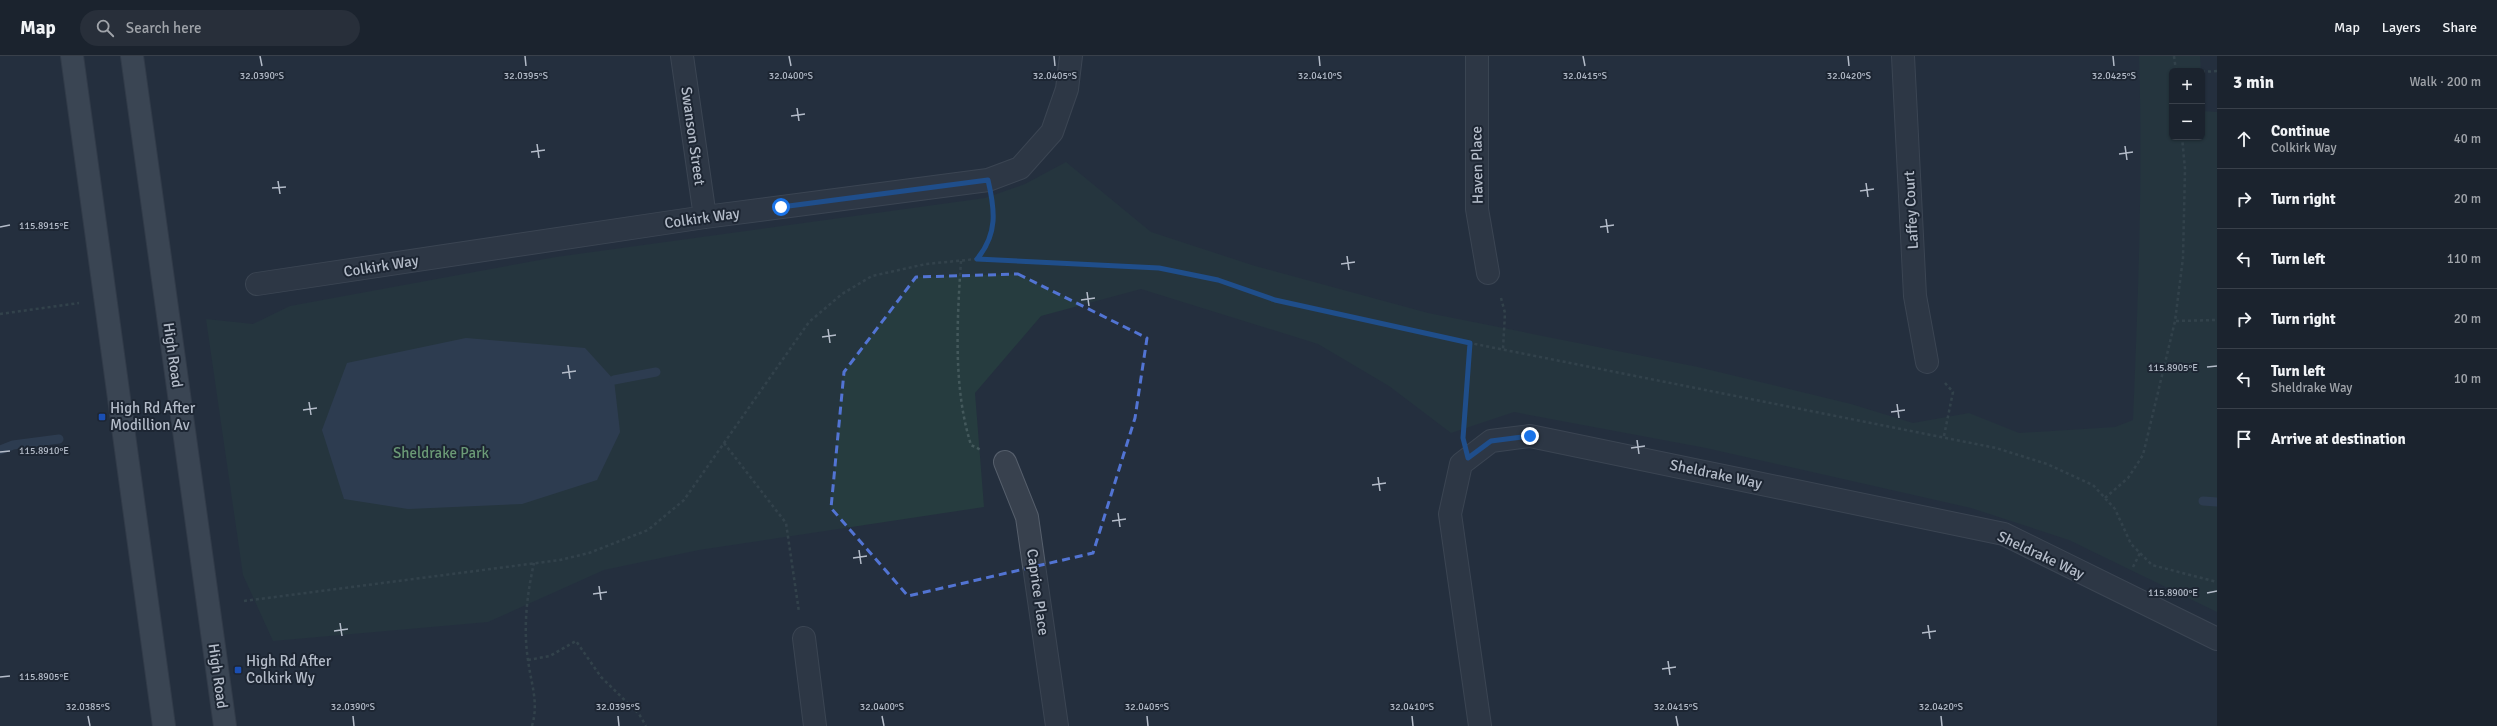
<!DOCTYPE html>
<meta charset="utf-8">
<style>
body{margin:0;font-family:Signika,sans-serif;background:#282f3a;color:#f1f3f6}
.controls{position:absolute;right:12px;top:12px;display:grid;overflow:hidden;border-radius:6px;box-shadow:0 1px 3px #0004}
.controls button{width:36px;height:36px;display:grid;place-items:center;padding:0;border:0;border-bottom:1px solid #39404a;background:#1b232e;color:#f1f3f6;font:20px sans-serif}
.stop{position:absolute;width:12px;height:12px;margin:-9px;border:3px solid #1a73e8;border-radius:50%;background:#fff}
.stop.end{background:#1a73e8;border-color:#fff;box-shadow:0 1px 4px #0008}
.list{margin:0;padding:0;list-style:none}
h2{display:flex;justify-content:space-between;align-items:center;height:52px;margin:0;padding:0 16px;font-size:17px}
h2 small{font-size:13px;font-weight:400;color:#a0a4aa}
.list li{display:grid;grid-template-columns:26px 1fr auto;gap:12px;align-items:center;box-sizing:border-box;height:60px;padding:0 16px;border-top:1px solid #39404a}
.list b{display:block;font-size:15px;white-space:nowrap}
.list p{margin:0;font-size:13px;white-space:nowrap;color:#a0a4aa}
.list em{font-size:13px;font-style:normal;color:#a0a4aa}
.icon{flex:none;width:22px;height:22px;fill:none;stroke:currentColor;stroke-width:2;stroke-linecap:round;stroke-linejoin:round}
.map{position:relative;flex:none;width:2217px;height:670px;overflow:hidden}
header{display:flex;align-items:center;gap:24px;box-sizing:border-box;height:56px;padding:0 20px;background:#1b232e;border-bottom:1px solid #39404a}
header strong{font-size:19px}
nav{display:flex;gap:22px;margin-inline-start:auto;font-size:14px}
.search{width:280px;height:36px;background:#282f3a;display:flex;align-items:center;gap:10px;box-sizing:border-box;padding:0 14px;border-radius:22px;color:#a0a4aa;font-size:15px}
main{display:flex}
aside{flex:1;background:#1b232e}
.map>svg:first-child{display:block}
.green{fill:#263c3f}
.water{fill:#394c67}
.lines{fill:none;stroke-linecap:round;stroke-linejoin:round}
.stream{stroke:#394c67;stroke-width:9}
.minor-casing{stroke:#565f6c;stroke-width:24}
.major-casing{stroke:#414a57;stroke-width:24}
.path{stroke:#44595c;stroke-width:2.5;stroke-dasharray:3 3;stroke-linecap:butt}
.minor{stroke:#38414e;stroke-width:22}
.major{stroke:#56606e;stroke-width:22}
.route{stroke:#1a73e8;stroke-width:5}
.marked{fill:none;stroke:#5274d3;stroke-width:3;stroke-dasharray:8 5;stroke-linejoin:round}
.ticks{fill:none;stroke:#b4bcc9;stroke-width:1.5}
.transit-dot{fill:#1a4fb4;stroke:#1d2633;stroke-width:1.5}
.labels{text-anchor:middle;dominant-baseline:central;stroke-width:4;stroke-linejoin:round;paint-order:stroke}
.street-label{font-size:15px;fill:#b4bcc9;stroke:#1d2633}
.poi-label{font-size:15px;fill:#b4bcc9;stroke:#1d2633;text-anchor:start}
.park-label{font-size:15px;fill:#6b9a76;stroke:#1d2633}
.ticks-label{font-size:10px;text-anchor:middle;fill:#b4bcc9;stroke:#1d2633;stroke-width:4;stroke-linejoin:round;paint-order:stroke}
</style>
<header>
<strong>Map</strong>
<div class="search"><svg class="icon" aria-label="search" viewBox="0 0 24 24"><circle cx="10" cy="10" r="6"/><path d="M15 15l6 6"/></svg>Search here</div>
<nav><a>Map</a><a>Layers</a><a>Share</a></nav>
</header>
<main>
<div class="map">
<svg width="2217" height="670" viewBox="0 0 2217 670">
<rect width="100%" height="100%" fill="#242f3e"/>
<path class="green" d="M2139,0h61l1,15h-29v66h30v-46l1,20 14,1v500l-148,-72 -98,-32 -265,-60 -192,-36 -63,21 -62,-47 -71,-42 -177,-55 -100,27 -66,77 9,114 -285,43 -95,20 -116,52 -215,19 -30,-66 -37,-256 47,5 37,-18 266,-49 429,-59 40,-14 41,-22 85,70 104,34 173,47 270,54 153,37 62,19 56,-10 50,20 96,-6 18,-7c5,-121 10,-243 6,-364z"/>
<path class="water" d="M466,282l119,10 29,32 6,52 -23,48 -75,24 -114,5 -64,-10 -22,-69 25,-67z"/>
<g class="lines">
<path class="stream" d="M614,324l42,-8
M0,394l13,-5 46,-6
M2203,445l14,1"/>
<defs>
<path id="minor" d="M682,0l23,161
M1477,0v153l11,64
M1903,0l12,240 12,66
M257,228l448,-67 283,-37 32,-12 32,-36 15,-43 4,-33
M1005,406l22,55 30,209
M804,582l11,88
M1480,670l-30,-212 11,-50 30,-23 39,-5 474,98 213,105"/>
<path id="major" d="M72,0l92,670
M132,0l93,670"/>
</defs>
<use href="#minor" class="minor-casing"/>
<use href="#major" class="major-casing"/>
<path class="path" d="M2174,0l2,15
M2202,16l15,-1
M978,203c14,-17 15,-31 15,-53
M961,205c-4,60 -8,127 10,184l10,5
M1501,242l4,15 -2,36
M0,258l79,-11
M2176,265l41,-1
M1463,370l7,-83
M1944,380l9,-44 -8,-9
M724,387l62,80 13,89
M2105,442l23,-20 15,-23 32,-134 8,-63 2,-89 -3,-32
M2133,511l7,-14
M244,545l316,-41 29,-7 59,-23 36,-30 125,-178 33,-28 30,-18 54,-12 51,-5 182,9 59,12 57,20 195,43 526,105 51,16 46,21 22,24 16,35 21,21 65,17
M528,604l22,-4 26,-15 25,36 38,37 7,12
M532,670c7,-24 -1,-42 -4,-66 -5,-32 -1,-66 6,-97"/>
<use href="#minor" class="minor"/>
<use href="#major" class="major"/>
</g>
<g class="lines">
<path class="route" d="M781,151l207,-27c7,30 10,54 -11,79l182,9 59,12 57,20 195,43 -7,95 5,20 23,-17 39,-5"/>
</g>
<path d="M0 0H2217V670H0ZM1018,218l129,64 -12,80 -42,135 -185,43 -77,-88 13,-136 72,-95z" fill="#242f3e" fill-opacity=".55" fill-rule="evenodd"/>
<path class="marked" d="M1018,218l129,64 -12,80 -42,135 -185,43 -77,-88 13,-136 72,-95z"/>
<path class="ticks" d="M260,0l2,10M525,0l1,10M789,0l2,10M1054,0l1,10M1319,0l1,10M1583,0l2,10M1848,0l1,10M2113,0l1,10M797,52l2,13M791,60l14,-2M537,88l2,14M2125,90l2,14M531,96l14,-2M2119,98l14,-2M278,125l2,13M1866,127l2,14M272,132l14,-1M1860,135l14,-2M1606,163l2,14M0,171l10,-2M1600,171l14,-2M1347,200l2,14M1341,208l14,-2M1087,236l2,14M1081,244l14,-2M828,273l2,14M822,281l14,-2M568,309l2,14M2207,311l10,-1M562,317l14,-2M309,346l2,13M1897,348l2,14M303,354l14,-2M1891,356l14,-2M1637,384l2,14M1631,392l14,-2M0,396l10,-1M1378,421l2,14M1372,429l14,-2M1118,457l2,14M1112,465l14,-2M859,494l2,14M853,502l14,-2M599,530l2,14M2207,537l10,-2M593,538l14,-2M340,567l2,13M1928,569l2,14M334,575l14,-2M1922,577l14,-2M1668,605l2,14M1662,613l14,-2M0,621l10,-1M88,660l2,10M353,660l1,10M618,660l1,10M882,660l2,10M1147,660l1,10M1412,660l1,10M1676,660l2,10M1941,660l1,10"/>
<g class="transit-dot">
<rect x="98" y="357" width="8" height="8" rx="2"/>
<rect x="234" y="610" width="8" height="8" rx="2"/>
</g>
<g class="labels">
<g class="street-label">
<text transform="translate(693 80) rotate(82)">Swanson Street</text>
<text transform="translate(1477 109) rotate(-91)">Haven Place</text>
<text transform="translate(1911 154) rotate(-93)">Laffey Court</text>
<text transform="translate(702 162) rotate(-8)">Colkirk Way</text>
<text transform="translate(381 210) rotate(-9)">Colkirk Way</text>
<text transform="translate(173 299) rotate(82)">High Road</text>
<text transform="translate(1716 418) rotate(12)">Sheldrake Way</text>
<text transform="translate(2041 499) rotate(25)">Sheldrake Way</text>
<text transform="translate(1038 536) rotate(82)">Caprice Place</text>
<text transform="translate(218 620) rotate(82)">High Road</text>
</g>
<g class="poi-label">
<text x="110" y="352">High Rd After<tspan x="110" dy="17">Modillion Av</tspan></text>
<text x="246" y="605">High Rd After<tspan x="246" dy="17">Colkirk Wy</tspan></text>
</g>
<g class="park-label">
<text x="441" y="397">Sheldrake Park</text>
</g>
</g>
<g class="ticks-label">
<text x="262" y="23">32.0390°S</text>
<text x="526" y="23">32.0395°S</text>
<text x="791" y="23">32.0400°S</text>
<text x="1055" y="23">32.0405°S</text>
<text x="1320" y="23">32.0410°S</text>
<text x="1585" y="23">32.0415°S</text>
<text x="1849" y="23">32.0420°S</text>
<text x="2114" y="23">32.0425°S</text>
<text x="44" y="173">115.8915°E</text>
<text x="2173" y="315">115.8905°E</text>
<text x="44" y="398">115.8910°E</text>
<text x="2173" y="540">115.8900°E</text>
<text x="44" y="624">115.8905°E</text>
<text x="88" y="654">32.0385°S</text>
<text x="353" y="654">32.0390°S</text>
<text x="618" y="654">32.0395°S</text>
<text x="882" y="654">32.0400°S</text>
<text x="1147" y="654">32.0405°S</text>
<text x="1412" y="654">32.0410°S</text>
<text x="1676" y="654">32.0415°S</text>
<text x="1941" y="654">32.0420°S</text>
</g>
</svg>
<div class="controls">
<button>+</button>
<button>−</button>
</div>
<div class="stop" style="left:781px;top:151px"></div>
<div class="stop end" style="left:1530px;top:380px"></div>
</div>
<aside>
<h2>3 min<small>Walk · 200 m</small></h2>
<ul class="list">
<li><svg class="icon" aria-label="ahead" viewBox="0 0 24 24"><path d="M12 20V5M6 11l6-6 6 6"/></svg><div><b>Continue</b><p>Colkirk Way</p></div><em>40 m</em></li>
<li><svg class="icon" aria-label="right" viewBox="0 0 24 24"><path d="M7 20v-9h11M14 6l5 5-5 5"/></svg><div><b>Turn right</b></div><em>20 m</em></li>
<li><svg class="icon" aria-label="left" viewBox="0 0 24 24"><path d="M17 20v-9H6M10 6l-5 5 5 5"/></svg><div><b>Turn left</b></div><em>110 m</em></li>
<li><svg class="icon" aria-label="right" viewBox="0 0 24 24"><path d="M7 20v-9h11M14 6l5 5-5 5"/></svg><div><b>Turn right</b></div><em>20 m</em></li>
<li><svg class="icon" aria-label="left" viewBox="0 0 24 24"><path d="M17 20v-9H6M10 6l-5 5 5 5"/></svg><div><b>Turn left</b><p>Sheldrake Way</p></div><em>10 m</em></li>
<li><svg class="icon" aria-label="arrive" viewBox="0 0 24 24"><path d="M6 21V4h12l-3 4 3 4H6"/></svg><div><b>Arrive at destination</b></div></li>
</ul>
</aside>
</main>
